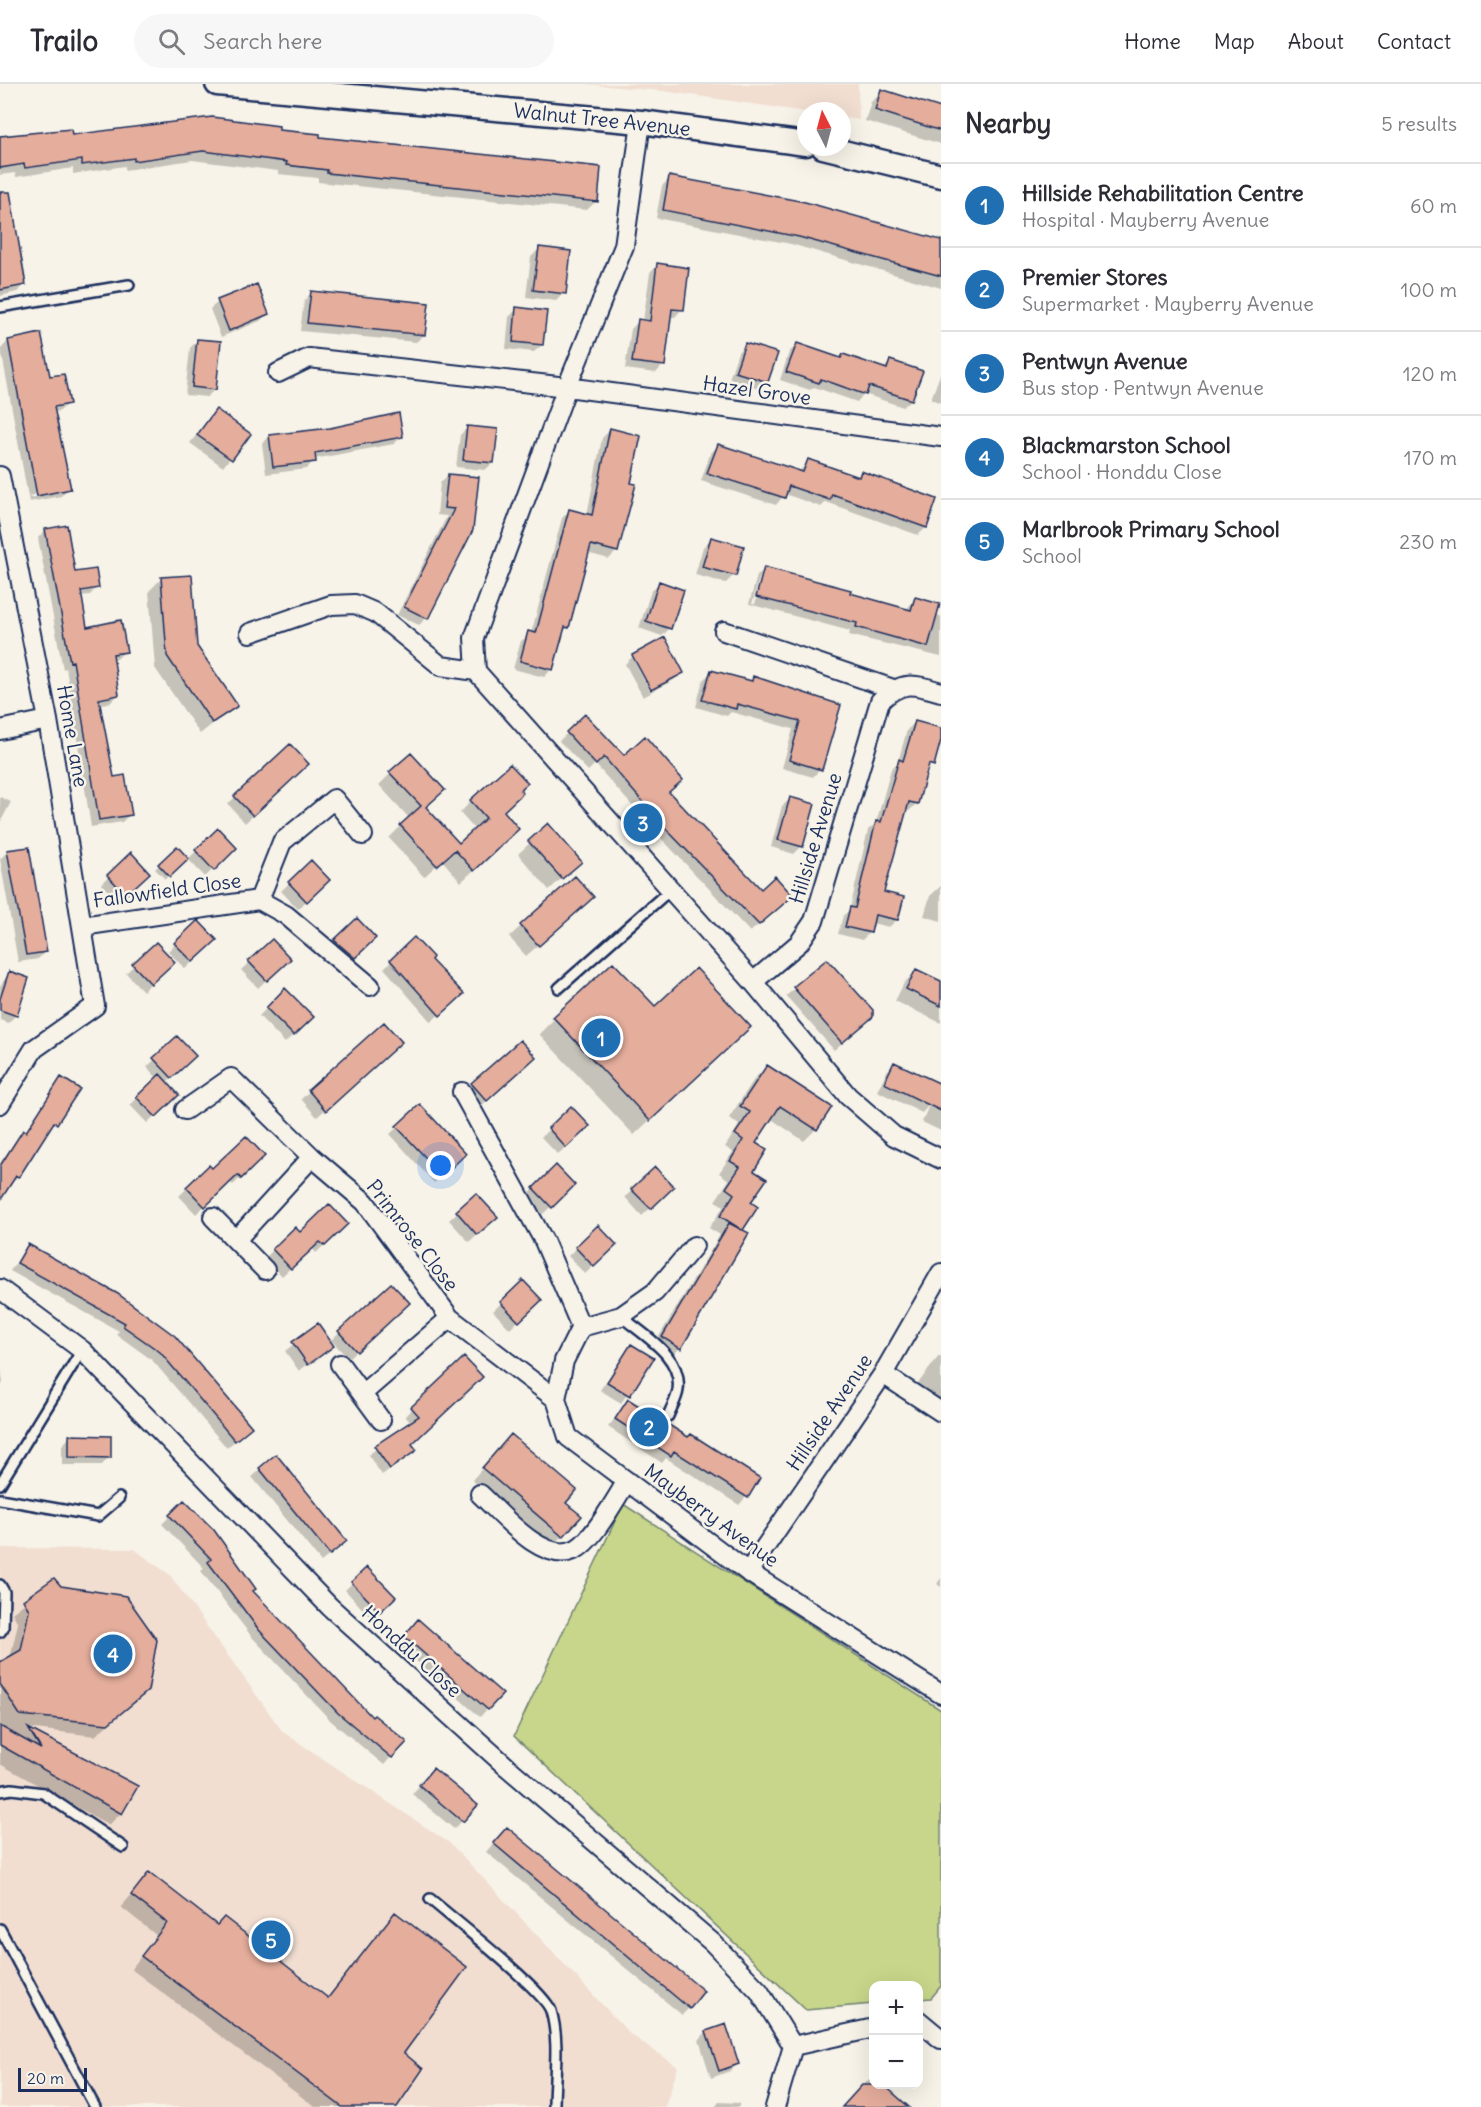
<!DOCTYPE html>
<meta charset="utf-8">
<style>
body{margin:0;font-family:Delius,sans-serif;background:#f7f7f7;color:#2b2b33}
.controls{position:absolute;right:18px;bottom:18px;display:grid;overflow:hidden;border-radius:12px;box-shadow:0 6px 24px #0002}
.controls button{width:54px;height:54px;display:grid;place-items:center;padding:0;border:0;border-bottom:2px solid #e1e1e2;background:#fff;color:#2b2b33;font:30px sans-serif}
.compass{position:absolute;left:797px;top:18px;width:54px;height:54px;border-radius:50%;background:#fff;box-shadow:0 6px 24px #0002;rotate:354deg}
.scale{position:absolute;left:18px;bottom:15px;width:69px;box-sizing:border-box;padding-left:6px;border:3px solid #1b2f5e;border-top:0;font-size:16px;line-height:21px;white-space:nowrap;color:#1b2f5e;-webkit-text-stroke:4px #f7f3e8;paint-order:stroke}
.you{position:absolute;left:441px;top:1082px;width:21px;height:21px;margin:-15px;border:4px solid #fff;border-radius:50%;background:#1a73e8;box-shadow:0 0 0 9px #1a73e833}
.badge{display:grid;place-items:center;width:39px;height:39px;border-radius:50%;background:#1f6fb2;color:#fff;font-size:20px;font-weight:700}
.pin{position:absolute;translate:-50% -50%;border:3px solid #fff;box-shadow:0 2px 6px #0006}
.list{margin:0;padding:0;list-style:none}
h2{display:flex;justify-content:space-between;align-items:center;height:78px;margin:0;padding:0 24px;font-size:26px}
h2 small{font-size:20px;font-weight:400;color:#7c7c81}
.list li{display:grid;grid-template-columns:39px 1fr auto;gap:18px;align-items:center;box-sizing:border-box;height:84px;padding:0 24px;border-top:2px solid #e1e1e2}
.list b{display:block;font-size:22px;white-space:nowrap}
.list p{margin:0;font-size:20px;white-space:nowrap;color:#7c7c81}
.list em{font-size:20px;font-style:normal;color:#7c7c81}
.icon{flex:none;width:33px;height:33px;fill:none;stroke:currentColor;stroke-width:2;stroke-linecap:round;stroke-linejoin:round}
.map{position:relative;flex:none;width:941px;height:2023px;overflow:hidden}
header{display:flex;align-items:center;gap:36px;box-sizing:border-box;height:84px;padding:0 30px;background:#fff;border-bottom:2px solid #e1e1e2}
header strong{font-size:28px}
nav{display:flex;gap:33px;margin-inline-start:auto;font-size:21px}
.search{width:420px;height:54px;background:#f7f7f7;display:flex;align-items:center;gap:15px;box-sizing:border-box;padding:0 21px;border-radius:33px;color:#7c7c81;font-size:22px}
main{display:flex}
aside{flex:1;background:#fff}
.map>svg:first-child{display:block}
.built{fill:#f1ded1}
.green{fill:#c7d68a;stroke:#718274;stroke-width:1.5}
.shadow{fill:#0003;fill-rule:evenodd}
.building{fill:#e4ad9c;stroke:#1b2f5e;stroke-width:1.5}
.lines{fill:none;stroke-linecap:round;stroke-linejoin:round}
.service-casing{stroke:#1b2f5e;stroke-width:14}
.minor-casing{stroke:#1b2f5e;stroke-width:22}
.tertiary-casing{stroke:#1b2f5e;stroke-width:27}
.service{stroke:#f7f3e8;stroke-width:9}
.minor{stroke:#f7f3e8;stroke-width:18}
.tertiary{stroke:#f7f3e8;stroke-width:22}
.labels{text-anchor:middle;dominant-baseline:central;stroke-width:5;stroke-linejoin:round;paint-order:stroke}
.street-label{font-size:20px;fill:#1b2f5e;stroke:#f7f3e8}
</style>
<header>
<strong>Trailo</strong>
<div class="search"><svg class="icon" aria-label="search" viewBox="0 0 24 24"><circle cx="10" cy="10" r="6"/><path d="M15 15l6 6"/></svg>Search here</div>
<nav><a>Home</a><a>Map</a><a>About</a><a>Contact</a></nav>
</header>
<main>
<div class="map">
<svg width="941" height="2023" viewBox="0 0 941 2023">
<rect width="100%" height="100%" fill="#f7f3e8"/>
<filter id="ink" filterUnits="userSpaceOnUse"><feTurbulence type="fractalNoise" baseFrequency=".0167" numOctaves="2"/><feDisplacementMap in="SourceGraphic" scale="12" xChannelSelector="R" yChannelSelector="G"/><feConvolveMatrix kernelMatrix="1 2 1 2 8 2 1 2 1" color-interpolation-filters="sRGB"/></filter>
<g filter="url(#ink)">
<path class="built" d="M584,0h274l1,36 -17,-3v-6l-36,1 -143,-21z
M0,1464l134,1 36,26 113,157 168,112 179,190 48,33 -13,40h-665z"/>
<path class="green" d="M623,1420l318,206v276l-10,12 -12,1 -1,-13h-44l-1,18 -67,6 -292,-274z"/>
<path class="shadow" d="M882,7l59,19v34l-76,-23 6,-19z
M278,47l318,70 -9,9 -269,-28v-4l-40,-4v-3l-86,-11 -67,10v-4l-52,8v-6l-57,9 -1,-4 -15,2v-36z
M670,94l271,64v46l-150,-44 -135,-26 6,-32z
M0,138l25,63 -8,7 -17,4z
M539,165l25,44 -8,8 -30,-4 5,-40z
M658,181l24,44 -7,8h-5l-7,48 -7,8 -31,-4 6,-40 8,-8h4l7,-48z
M311,209l113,42 -8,7 -116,-11 4,-30z
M218,218l49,12 -7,7 -39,16 -11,-28z
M517,225l25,36 -8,7 -28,-3 3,-32z
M198,256l17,49 -8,8 -22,-2 5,-47z
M8,257l41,37 19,25 -8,8 -7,1 16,76 -8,8 -32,6 -28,-153zM62,405v3l-32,6 -1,-2z
M745,260l22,38 -8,7 -30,-10 9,-27z
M797,261l43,14 3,-3 40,13 7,-7 21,38 -8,7 -39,-13 -7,8 -43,-15 -4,3 -30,-10 9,-28z
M941,288v31l-10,-4z
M216,327l33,23 -26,33 -33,-24z
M468,343l25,36 -8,7 -29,-3 4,-32z
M610,346l7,121 -8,8 -22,-6 -19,74 -6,6 -10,36 -8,8 -31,-8 8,-28 10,-7 31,-116 7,-7 18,4 15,-77z
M270,352h132l-8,8 -80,15 -7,10 -41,5 -4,-30z
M718,362l81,26 9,-11 48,17 5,-5 74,27 -9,28 -8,7 -92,-33 -5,5 -36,-13 -9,11 -75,-24 9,-27z
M448,391l29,3 -51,140 -7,7 -22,-10 50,-99 -10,-1 3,-32z
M45,446l29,44 23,13 -7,8 -10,1 5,32 40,23 -8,8 -5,1 6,35 -8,8 -11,1 14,74 17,36 -8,8 -31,5 -25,-159 -3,1 -25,-131z
M711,455l23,36 -8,8 -31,-8 8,-28z
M764,485l142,41 9,-11 26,18v40l-92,-22 1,-4 -101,-27 8,-28zM760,492h3l-8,28h-3z
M161,495l34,68 41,58 -36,29 -45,-66 -6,-77z
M659,499l11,45 -8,8 -23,-8 12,-37z
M664,555l18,34 -8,7 -21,11 -20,-35z
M632,573l19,36 -8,4 -18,-33z
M711,588l38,10 5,-4 31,8 -1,4 55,16 -19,63 -7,8 -31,-9 11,-39 -62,-17 -4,4 -31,-9 7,-27z
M585,632l39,41 43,36 94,98 22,13 -33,28 -90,-95 -65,-73 -7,7 -29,-30z
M915,638l26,8v5l-9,30 -7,7 -9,32 -7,7 -4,-1 -23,83 15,27 -8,7 -17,-4 -2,9 -8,8 -24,-6 5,-18 7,-7 18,-79 8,-7 15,-54 7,-7 9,-32z
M300,687l-55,52 -17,-19 7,-7z
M390,690l69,71 16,-15 -15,-17 11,-12 47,-10 -16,21 4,29 -45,41 -19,-22 -18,17 -35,-39 20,-20 -30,-33z
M0,713l11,5 -11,21z
M790,715l12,47 -8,8 -23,-7 11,-41z
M548,742l20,47 -19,17 -31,-36z
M218,746l17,18 -30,29 -17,-18z
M177,765l10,10 -22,20 -10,-10z
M8,767l38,100 -8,8 -20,3 -18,-103z
M131,771l17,18 -30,28 -17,-17z
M311,778l17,18 -30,29 -17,-18z
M941,802v35l-17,-5 6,-20z
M580,825l-54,47 -17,-19 12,-11z
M357,836l17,18 -28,27 -19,-16z
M198,838l17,18 -30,29 -17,-18z
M414,855l15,21 32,34 -30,28 -47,-54z
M272,857l16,18 -30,29 -17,-18z
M156,860l17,18 -30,29 -17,-18z
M827,877l36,64 -29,25 -48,-54z
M916,887l25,12v40l-46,-22 9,-18z
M9,889l7,42 -8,8 -8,-3v-34z
M285,906l26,27 -26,26 -26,-27z
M655,924l78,34 -99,93 -95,-101 15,-15z
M383,940l9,26 -75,67 -16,-18z
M177,954l17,18 -28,27 11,12 -30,28 -17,-18 28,-26 -11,-12z
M894,980l47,31v36l-19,-9 7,-17 -7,8 -45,-22 10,-20z
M526,981l-47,43 -14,-16 7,-8z
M767,983l49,62 -12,12 -34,-23 -16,25 -5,60 7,4 -15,24 -61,117 -12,12 -17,-10 69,-115 -11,-7 15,-22 -9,-5 14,-21 -10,-7 14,-21 -8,-5 14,-22 -10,-7 26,-40z
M62,995l16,11 -78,108v-35l16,-23 9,-7z
M420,1022l44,48 -30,29 -44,-49z
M571,1024l17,18 -30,29 -17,-18z
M263,1072l-30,29 -3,-3 -34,32 -17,-18 30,-29 3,3z
M556,1084l17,17 -30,29 -17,-18z
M655,1085l17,18 -30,29 -17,-19z
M476,1111l12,29 -19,18 -20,-22z
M346,1140l-30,29 -4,-5 -30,28 -17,-18 30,-29 5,5z
M598,1143l17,18 -30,29 -17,-18z
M28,1162l89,49 133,132 -23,21 -75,-88 -36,-26 3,-3 -109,-60z
M523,1198l17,18 -30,29 -17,-18z
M391,1201l10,26 -53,47 -17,-18z
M318,1241l14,21 -33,25 -14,-20z
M631,1262l21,13 -31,44 -21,-13z
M939,1272l2,1v44l-25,-15z
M464,1275l-53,85 4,6 -33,25 -14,-20 43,-32 -6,-7z
M0,1276l3,23 -3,4z
M629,1317l59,38 70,40 -12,18 -7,8 -73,-47 -4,5 -54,-36z
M70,1353l39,20 -7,8h-40v-20z
M500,1364l64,55 -2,33 -11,11 -79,-67z
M276,1373l61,92 -16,13 -69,-85z
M184,1418l67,90 140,165 -7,8 -53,-44 -79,-84 -51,-66 3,-3 -42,-44z
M367,1485l27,28 -23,21 -26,-28z
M941,1494v9l-4,-3z
M54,1496l92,111 -51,45 -69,-8 110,59 -15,26 -12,12 -109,-61v-100l10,-6 8,-35 -6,-10z
M410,1545l77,80 -7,8 -83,-73z
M426,1694l36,43 -8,8 -42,-35z
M499,1752l190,172 -7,7 -196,-163z
M149,1790l67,53 110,72 69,-85 7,139 -7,54h-80l-184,-138 26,-33 -36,-29z
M725,1942l13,38 -8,7 -19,7 -12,-38 7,-8z
M872,1992l2,8h8l25,23h-64z
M719,2018l20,1v4h-24z"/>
<path class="building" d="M881,5l60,19v23l-66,-21z
M212,33l67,9v4l41,4v3l281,30 -3,35 -271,-29v-3l-41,-5 1,-3 -84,-11 -69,10v-3l-52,7v-5l-57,8 -1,-4 -24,4v-32l71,-7 1,6z
M669,92l136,26 136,38v36l-142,-39 -136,-27z
M0,108h10l16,93 -26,5z
M539,163l32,4 -5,43 -33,-4z
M657,179l32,5 -5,42 -12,-1 -7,57 -33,-4 6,-43 12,2z
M257,200l12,30 -40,17 -12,-31z
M311,207l118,12 -4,32 -118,-12z
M516,223l31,4 -4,34 -30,-3z
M41,249l9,43 14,-2 6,30 -16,3 17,82 -34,7 -29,-156z
M197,255l24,2 -5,49 -24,-3z
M745,259l33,10 -10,29 -33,-10z
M797,259l44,15 2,-4 44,15 3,-9 33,11 -11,29 -43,-14 -3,9 -45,-16 -2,4 -33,-11z
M216,325l35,25 -19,26 -35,-25z
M399,329l4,24 -88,16 1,9 -43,5 -4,-32 61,-7z
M467,342l31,3 -4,34 -31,-3z
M610,344l31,8 -10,47 5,1 -18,68 -27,-7 -22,83 -4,-1 -12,43 -33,-9 8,-30 8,2 33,-124 23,6z
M718,360l85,28 5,-13 51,18 2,-6 76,28 -10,29 -95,-34 -2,6 -41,-14 -4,12 -78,-25z
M448,390l31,3 -6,53 -45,89 -24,-12 50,-98 -10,-1z
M67,441l8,47 21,-3 3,19 -18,3 6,36 34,-7 6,32 -14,2 6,41 -20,4 15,78 11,-2 7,40 -33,5 -26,-159 -3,1 -25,-133z
M711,453l33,9 -8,30 -34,-9z
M764,483l87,23 -1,3 61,17 4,-13 25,7 -12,43 -72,-20 1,-4 -101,-26z
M192,491l5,71 41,60 -26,17 -45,-67 -6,-79z
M659,497l25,9 -13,39 -25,-8z
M665,553l19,36 -33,17 -19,-35z
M711,586l41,11 1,-5 88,29 -19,65 -33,-10 11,-39 -63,-17 -1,5 -34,-9z
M585,630l39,41 21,-19 38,44 -14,12 92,97 14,-13 18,20 -34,29 -92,-95 -63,-73 -8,8 -30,-33z
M915,637l26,7v12l-7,26 -5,-2 -11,40 -9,-2 -25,90 20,5 -6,23 -23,-5 -4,18 -26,-6 5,-20 5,1 21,-87 5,1 18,-63 4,2z
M290,660l19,20 -56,52 -19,-20z
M411,669l34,37 -19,17 33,36 27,-25 -16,-18 40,-36 18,19 -8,7 3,3 -19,18 15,18 -45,42 -19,-21 -18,16 -37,-41 21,-19 -32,-34z
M790,713l25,7 -12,43 -25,-7z
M548,739l34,39 -20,17 -34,-38z
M218,744l19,20 -23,23 -19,-21z
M177,762l12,13 -19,18 -12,-13z
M29,763l18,105 -21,3 -19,-105z
M131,768l19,21 -24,22 -19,-20z
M311,776l19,20 -23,22 -19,-20z
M575,792l19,21 -55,49 -19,-21z
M357,834l19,20 -21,20 -21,-18z
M198,836l19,20 -24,22 -19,-19z
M414,853l19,20 -2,3 33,34 -24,22 -50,-56z
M272,855l19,20 -24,22 -19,-20z
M156,858l19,20 -24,22 -19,-20z
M827,875l46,51v7l-31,26 -49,-56z
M613,878l42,44 41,-38 55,59 -101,94 -97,-104z
M916,885l25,12v25l-35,-17z
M9,887l20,7 -12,38 -17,-6v-11z
M285,904l29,29 -20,19 -28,-28z
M384,938l18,20 -76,69 -18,-21z
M177,952l19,20 -24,22 -19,-20z
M520,956l16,17 -49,44 -16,-18z
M894,978l47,22v27l-57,-28z
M767,981l65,42 -15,23 -37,-24 -24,37 11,7 -13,21 13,8 -16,23 7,5 -15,23 6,3 -68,116 -19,-12 67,-114 13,7 -22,-14 14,-22 -8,-6 14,-21 -10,-6 13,-21 -8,-6 15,-22 -10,-6z
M160,990l19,21 -23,22 -20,-20z
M61,993l19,12 -23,35 -3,-2 -35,55 -3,-1 -16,25v-35l23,-36 3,2z
M420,1020l46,50 -23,22 -47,-50z
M571,1022l19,20 -24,22 -18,-20z
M246,1052l19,20 -24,23 -3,-4 -33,32 -19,-20 23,-22 3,3z
M556,1081l19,20 -23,23 -19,-20z
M655,1083l19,20 -23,22 -20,-20z
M476,1109l22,24 -21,18 -21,-24z
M329,1120l19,20 -23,22 -5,-4 -29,27 -19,-20 23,-22 5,5z
M598,1141l19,20 -23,22 -19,-20z
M28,1160l90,50 57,42 77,91 -17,14 -75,-89 -37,-26 2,-3 -108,-60z
M523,1196l19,20 -23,22 -19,-20z
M391,1199l19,20 -53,49 -19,-21z
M318,1239l16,23 -26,19 -16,-23z
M631,1260l23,14 -24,38 -23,-14z
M464,1273l19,20 -71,67 5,6 -27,19 -16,-23 45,-30 -8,-9z
M628,1315l60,38 3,-3 69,44 -12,20 -74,-47 -3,5 -56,-37z
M511,1350l66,56 -11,13 16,13 -19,21 -81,-69z
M69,1351l42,1v22l-42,-1z
M276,1370l71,87 -17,14 -71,-87z
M184,1416l30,30 42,59 -3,2 119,126 2,-2 33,27 -15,16 -54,-45 -79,-83 -51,-68 3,-3 -42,-44z
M367,1483l29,30 -16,15 -29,-30z
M54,1494l7,8 65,10 31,44 -9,51 -40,33 -88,-9 -20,-31v-22l21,-12 8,-40 -6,-10z
M418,1535l85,75 -15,16 -84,-74z
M0,1642l41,23 -13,-21 110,58 -16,28 -122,-69z
M433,1684l45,37 -15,17 -44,-37z
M507,1743l197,164 -14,18 -197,-166z
M149,1788l68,53 7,-8 104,81 67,-86 72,55 -63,86 19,16 -26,38h-55l-201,-151 26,-33 -36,-28z
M726,1940l13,40 -20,7 -13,-40z
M862,2001h22l25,22h-67z"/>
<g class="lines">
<defs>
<path id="service" d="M0,223l129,-22
M559,904l112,-99
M621,1232c22,19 62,40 57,74 -1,9 -7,18 -10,26
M0,1400l82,-134
M0,1415l98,17 21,-18
M0,1501l4,7 -1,36 -3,4
M0,1707l12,-2 31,4 80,54
M430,1815c21,18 115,92 121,112 9,31 3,64 3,96
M0,1845l95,178"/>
<path id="minor" d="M278,289l31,-15 258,29 374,50
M0,392l48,244 47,286 -61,43 -34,55
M724,547l169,58
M250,549l81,-28 24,-1 21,9 65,53 35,5
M476,587l277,311 95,114 46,40 47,23
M476,587l-2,-33 93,-251 57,-141 17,-124
M0,646l48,-10
M259,816l23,-58 52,-43 29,36
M82,842l177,-26 27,15 84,71
M753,898l46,-39 15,-22 66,-220c22,-21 34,-17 61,-9
M462,1008l82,149 37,86 -17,34 -8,38 12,38 180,135 193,122
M185,1026l46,-32 81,79 53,45 85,116 106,81
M213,1133l52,53
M236,1156l76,-83
M0,1205l82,61 248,257 177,160 206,176 46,48 34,55
M581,1243l40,-11 34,-24 39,-46
M340,1280l41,56
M883,1290l58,38
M362,1310l88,-76
M480,1410c22,20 62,70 94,56 18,-7 42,-52 53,-69
M748,1488l135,-198 58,-101
M918,1936l23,19
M793,1962l81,-18
M775,2023l18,-61"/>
<path id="tertiary" d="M217,0l424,38 165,22
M823,63l118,29"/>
</defs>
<use href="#service" class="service-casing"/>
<use href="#minor" class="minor-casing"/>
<use href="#tertiary" class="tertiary-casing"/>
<use href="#service" class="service"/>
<use href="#minor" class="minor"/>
<use href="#tertiary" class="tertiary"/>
</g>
</g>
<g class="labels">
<g class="street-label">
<text transform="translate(602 35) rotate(6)">Walnut Tree Avenue</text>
<text transform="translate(757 306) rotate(8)">Hazel Grove</text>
<text transform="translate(73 652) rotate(80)">Home Lane</text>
<text transform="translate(815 754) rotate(-73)">Hillside Avenue</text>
<text transform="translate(167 806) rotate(-8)">Fallowfield Close</text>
<text transform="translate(413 1151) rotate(52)">Primrose Close</text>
<text transform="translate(829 1328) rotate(-56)">Hillside Avenue</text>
<text transform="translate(712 1431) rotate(36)">Mayberry Avenue</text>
<text transform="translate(412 1567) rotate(42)">Honddu Close</text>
</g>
</g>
</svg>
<div class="controls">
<button>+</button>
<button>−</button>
</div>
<svg class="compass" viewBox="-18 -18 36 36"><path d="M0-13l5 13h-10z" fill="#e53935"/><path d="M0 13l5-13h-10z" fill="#7c7c81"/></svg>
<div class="scale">20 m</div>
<div class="you"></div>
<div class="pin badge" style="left:601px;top:954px">1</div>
<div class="pin badge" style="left:649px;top:1343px">2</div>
<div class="pin badge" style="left:643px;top:739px">3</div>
<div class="pin badge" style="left:113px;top:1570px">4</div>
<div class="pin badge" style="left:271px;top:1856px">5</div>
</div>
<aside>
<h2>Nearby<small>5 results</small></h2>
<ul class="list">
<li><span class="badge">1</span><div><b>Hillside Rehabilitation Centre</b><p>Hospital · Mayberry Avenue</p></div><em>60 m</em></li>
<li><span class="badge">2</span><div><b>Premier Stores</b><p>Supermarket · Mayberry Avenue</p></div><em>100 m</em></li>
<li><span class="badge">3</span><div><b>Pentwyn Avenue</b><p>Bus stop · Pentwyn Avenue</p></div><em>120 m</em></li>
<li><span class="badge">4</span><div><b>Blackmarston School</b><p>School · Honddu Close</p></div><em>170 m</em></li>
<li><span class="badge">5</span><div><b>Marlbrook Primary School</b><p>School</p></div><em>230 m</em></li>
</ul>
</aside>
</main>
